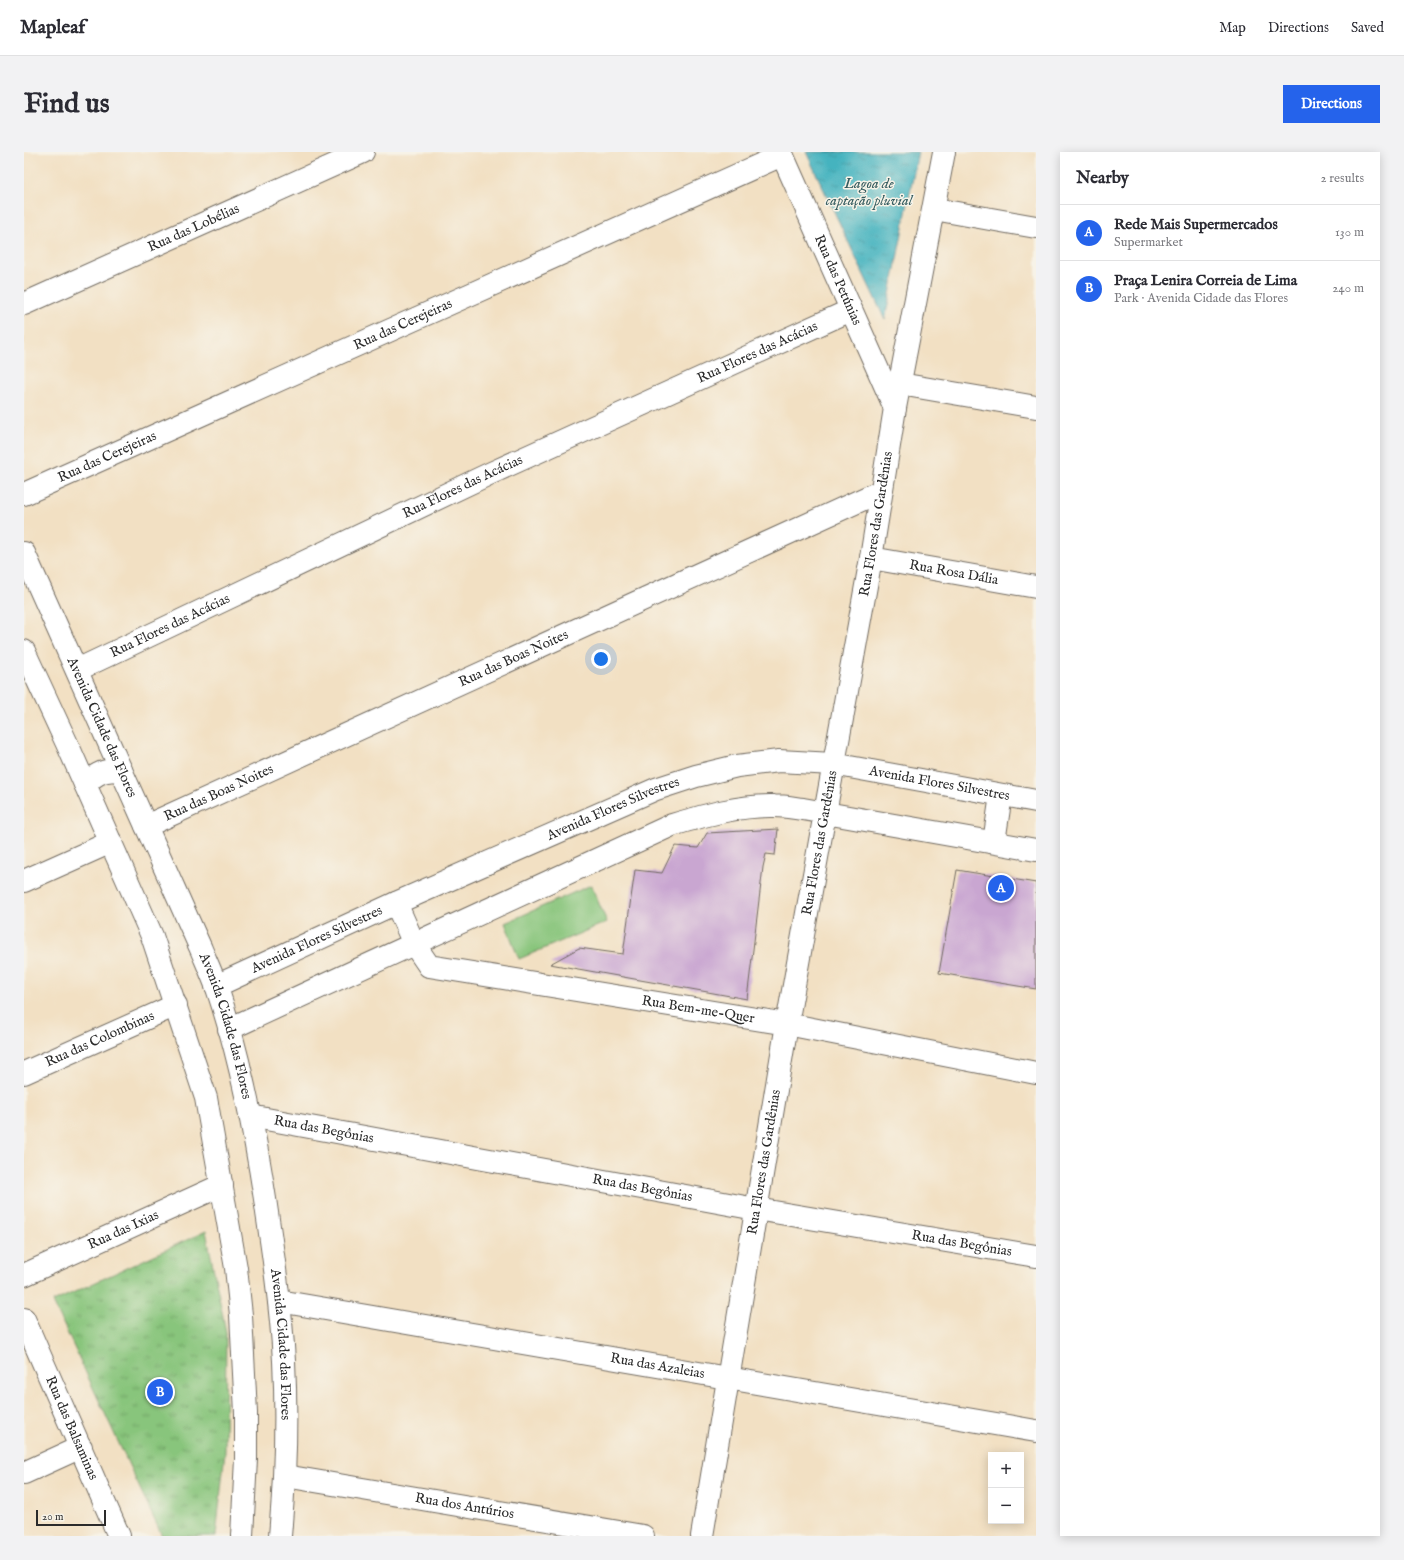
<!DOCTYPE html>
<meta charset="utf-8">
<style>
body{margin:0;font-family:"IM FELL English",serif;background:#f2f2f3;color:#2b2b33}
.controls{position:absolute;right:12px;bottom:12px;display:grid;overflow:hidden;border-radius:0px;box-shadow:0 2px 10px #0003}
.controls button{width:36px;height:36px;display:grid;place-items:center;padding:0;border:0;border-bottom:1px solid #e1e1e2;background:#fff;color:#2b2b33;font:20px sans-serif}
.scale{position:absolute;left:12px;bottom:10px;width:70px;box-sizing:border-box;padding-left:4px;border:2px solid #2b2b2b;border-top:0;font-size:11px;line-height:14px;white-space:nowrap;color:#2b2b2b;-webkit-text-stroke:3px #f7f3e8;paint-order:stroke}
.you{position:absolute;left:577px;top:507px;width:14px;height:14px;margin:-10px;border:3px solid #fff;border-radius:50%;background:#1a73e8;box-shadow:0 0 0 6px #1a73e833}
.badge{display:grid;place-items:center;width:26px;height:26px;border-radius:50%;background:#2563eb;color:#fff;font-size:13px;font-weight:700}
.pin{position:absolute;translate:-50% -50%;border:2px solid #fff;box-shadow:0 1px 4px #0006}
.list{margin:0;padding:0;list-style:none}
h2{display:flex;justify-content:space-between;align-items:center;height:52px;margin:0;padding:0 16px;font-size:17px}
h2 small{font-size:13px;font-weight:400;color:#7c7c81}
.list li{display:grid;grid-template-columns:26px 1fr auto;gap:12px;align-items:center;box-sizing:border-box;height:56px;padding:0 16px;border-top:1px solid #e1e1e2}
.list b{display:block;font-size:15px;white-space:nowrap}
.list p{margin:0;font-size:13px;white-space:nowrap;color:#7c7c81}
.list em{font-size:13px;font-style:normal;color:#7c7c81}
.map{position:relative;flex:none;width:1012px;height:1384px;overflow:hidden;border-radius:0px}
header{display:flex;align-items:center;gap:24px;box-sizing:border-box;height:56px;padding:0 20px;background:#fff;border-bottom:1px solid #e1e1e2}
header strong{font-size:19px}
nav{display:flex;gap:22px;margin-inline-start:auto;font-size:14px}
.intro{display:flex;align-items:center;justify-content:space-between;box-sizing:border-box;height:96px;padding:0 24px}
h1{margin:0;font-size:28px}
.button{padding:10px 18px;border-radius:0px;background:#2563eb;color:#fff;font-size:14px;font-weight:700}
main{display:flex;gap:24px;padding:0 24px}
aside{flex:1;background:#fff;border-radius:0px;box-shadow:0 2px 10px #0003}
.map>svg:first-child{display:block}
.green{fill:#88c57b;stroke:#5a7853}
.park{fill:url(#park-tufts);stroke:#5a7853}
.water{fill:url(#water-ripples);stroke:#386f75}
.building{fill:#c9a6d1}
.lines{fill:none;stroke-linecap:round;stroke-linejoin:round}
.minor-casing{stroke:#716a60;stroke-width:24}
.minor{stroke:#fff;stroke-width:22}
.labels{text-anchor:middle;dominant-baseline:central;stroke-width:3;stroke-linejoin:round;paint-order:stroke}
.street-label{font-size:14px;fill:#2b2b2b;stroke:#f7f3e8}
.water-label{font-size:15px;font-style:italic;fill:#345b5f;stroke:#f7f3e8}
</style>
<header>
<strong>Mapleaf</strong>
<nav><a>Map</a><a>Directions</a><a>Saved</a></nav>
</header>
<div class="intro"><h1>Find us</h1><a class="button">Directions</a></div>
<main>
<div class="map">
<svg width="1012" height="1384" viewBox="0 0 1012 1384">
<defs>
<pattern id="park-tufts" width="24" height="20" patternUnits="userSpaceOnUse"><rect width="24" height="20" fill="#88c57b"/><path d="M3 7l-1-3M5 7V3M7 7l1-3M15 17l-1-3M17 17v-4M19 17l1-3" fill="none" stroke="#6fa065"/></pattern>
<pattern id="water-ripples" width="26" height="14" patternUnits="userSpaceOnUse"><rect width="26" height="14" fill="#45b3bf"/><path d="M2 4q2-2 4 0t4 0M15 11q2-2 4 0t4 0" fill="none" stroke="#3a929b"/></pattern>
</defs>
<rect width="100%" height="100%" fill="#f7f3e8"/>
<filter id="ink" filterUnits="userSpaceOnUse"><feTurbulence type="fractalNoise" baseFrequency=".025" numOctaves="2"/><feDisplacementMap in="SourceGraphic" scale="8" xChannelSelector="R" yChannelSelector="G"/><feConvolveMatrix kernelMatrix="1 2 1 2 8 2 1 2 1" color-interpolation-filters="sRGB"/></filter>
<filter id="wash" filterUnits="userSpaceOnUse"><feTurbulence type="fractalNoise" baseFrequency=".012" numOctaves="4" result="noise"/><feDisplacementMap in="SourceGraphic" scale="16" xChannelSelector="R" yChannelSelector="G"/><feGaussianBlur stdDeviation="0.9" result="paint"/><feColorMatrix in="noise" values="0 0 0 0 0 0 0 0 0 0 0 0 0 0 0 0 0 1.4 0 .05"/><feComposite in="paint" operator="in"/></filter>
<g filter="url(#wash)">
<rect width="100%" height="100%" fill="#f2e0c3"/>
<path class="green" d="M567,733l16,37 -88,37 -14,-36z"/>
<path class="park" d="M182,1079l20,101 -1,120 -9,84h-54l-109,-234z"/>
<path class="water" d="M782,0h112l-33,168z"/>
<g id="blocks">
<path class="building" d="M754,677l-3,26 -9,-1 -3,13 -16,132 -197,-35 29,-16 44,6 12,-84 27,3 13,-27 23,2 9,-15z
M933,718l79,13v106l-97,-16z"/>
</g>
</g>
<g filter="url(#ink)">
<use href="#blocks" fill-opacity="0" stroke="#716a60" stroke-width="1"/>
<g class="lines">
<defs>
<g id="minor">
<path id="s1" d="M757,0l114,256"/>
<path d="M910,57l102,18"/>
<path id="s2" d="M0,152l339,-152"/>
<path d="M876,232l136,23"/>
<path id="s3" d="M0,342l758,-339"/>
<path id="s4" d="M0,401l177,396c5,12 11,25 16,39 23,68 37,140 48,211 8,54 16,108 19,162 3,58 1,117 -4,175"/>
<path id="s5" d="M847,406l165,29"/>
<path d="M0,499l45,97 83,188 54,162 30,170 5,47 5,98v46l-4,77"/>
<path id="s6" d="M53,518l412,-196 362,-164"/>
<path d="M61,632c13,-12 19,-14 36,-14"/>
<path id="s7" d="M122,674l735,-335"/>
<path d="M970,690l7,-47"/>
<path d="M0,729l87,-39"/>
<path id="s8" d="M372,751l18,41 15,22 358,58 249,49"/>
<path id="s9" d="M192,834l180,-83 260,-114 40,-13 41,-10 42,-5 54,3 203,37"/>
<path d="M205,877l443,-204c34,-10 68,-20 103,-19 10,0 19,2 28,3l233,41"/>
<path id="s10" d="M0,921l152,-68"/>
<path id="s11" d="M226,964l506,93 280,47"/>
<path id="s12" d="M0,1123l198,-90"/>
<path id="s13" d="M255,1149l757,130"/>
<path id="s14" d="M0,1167l95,217"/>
<path d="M0,1321l57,-26"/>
<path id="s15" d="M261,1324l358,60"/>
<path id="s16" d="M678,1384l85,-512 84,-466 24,-150 49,-256"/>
</g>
</defs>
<use href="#minor" class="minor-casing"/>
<use href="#minor" class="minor"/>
</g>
</g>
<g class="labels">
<g class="street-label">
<text stroke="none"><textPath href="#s2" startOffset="186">Rua das Lobélias</textPath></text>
<text stroke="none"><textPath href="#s1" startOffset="140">Rua das Petúnias</textPath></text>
<text stroke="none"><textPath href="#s3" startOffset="415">Rua das Cerejeiras</textPath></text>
<text stroke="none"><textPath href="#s6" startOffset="751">Rua Flores das Acácias</textPath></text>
<text stroke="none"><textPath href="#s3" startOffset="91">Rua das Cerejeiras</textPath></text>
<text stroke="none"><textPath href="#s6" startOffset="427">Rua Flores das Acácias</textPath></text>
<text stroke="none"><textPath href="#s16" startOffset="1027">Rua Flores das Gardênias</textPath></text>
<text stroke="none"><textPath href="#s5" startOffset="84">Rua Rosa Dália</textPath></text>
<text stroke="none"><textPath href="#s6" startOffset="103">Rua Flores das Acácias</textPath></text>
<text stroke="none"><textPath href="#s7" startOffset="404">Rua das Boas Noites</textPath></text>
<text stroke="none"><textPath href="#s4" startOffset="191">Avenida Cidade das Flores</textPath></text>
<text stroke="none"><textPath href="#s9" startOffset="771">Avenida Flores Silvestres</textPath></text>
<text stroke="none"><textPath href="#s7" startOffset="80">Rua das Boas Noites</textPath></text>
<text stroke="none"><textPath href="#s9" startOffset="435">Avenida Flores Silvestres</textPath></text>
<text stroke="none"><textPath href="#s16" startOffset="703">Rua Flores das Gardênias</textPath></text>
<text stroke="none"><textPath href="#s9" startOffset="111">Avenida Flores Silvestres</textPath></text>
<text stroke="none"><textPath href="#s8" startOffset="344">Rua Bem-me-Quer</textPath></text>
<text stroke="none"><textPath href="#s4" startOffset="515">Avenida Cidade das Flores</textPath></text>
<text stroke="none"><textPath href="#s10" startOffset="83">Rua das Colombinas</textPath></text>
<text stroke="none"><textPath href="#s11" startOffset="75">Rua das Begônias</textPath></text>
<text stroke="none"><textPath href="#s16" startOffset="379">Rua Flores das Gardênias</textPath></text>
<text stroke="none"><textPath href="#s11" startOffset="399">Rua das Begônias</textPath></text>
<text stroke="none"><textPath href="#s12" startOffset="109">Rua das Ixias</textPath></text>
<text stroke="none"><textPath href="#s11" startOffset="723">Rua das Begônias</textPath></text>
<text stroke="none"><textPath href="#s4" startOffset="839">Avenida Cidade das Flores</textPath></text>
<text stroke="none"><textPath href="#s13" startOffset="384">Rua das Azaleias</textPath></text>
<text stroke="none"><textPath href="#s14" startOffset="119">Rua das Balsaminas</textPath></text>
<text stroke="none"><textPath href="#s15" startOffset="182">Rua dos Antúrios</textPath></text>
</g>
<g class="water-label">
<text x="845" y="31">Lagoa de<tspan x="845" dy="17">captação pluvial</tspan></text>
</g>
</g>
</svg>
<div class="controls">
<button>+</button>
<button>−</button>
</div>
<div class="scale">20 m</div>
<div class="you"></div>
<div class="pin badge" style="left:977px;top:736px">A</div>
<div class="pin badge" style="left:136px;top:1240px">B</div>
</div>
<aside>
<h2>Nearby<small>2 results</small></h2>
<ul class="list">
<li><span class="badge">A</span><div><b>Rede Mais Supermercados</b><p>Supermarket</p></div><em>130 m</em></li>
<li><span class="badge">B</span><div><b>Praça Lenira Correia de Lima</b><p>Park · Avenida Cidade das Flores</p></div><em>240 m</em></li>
</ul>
</aside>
</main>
